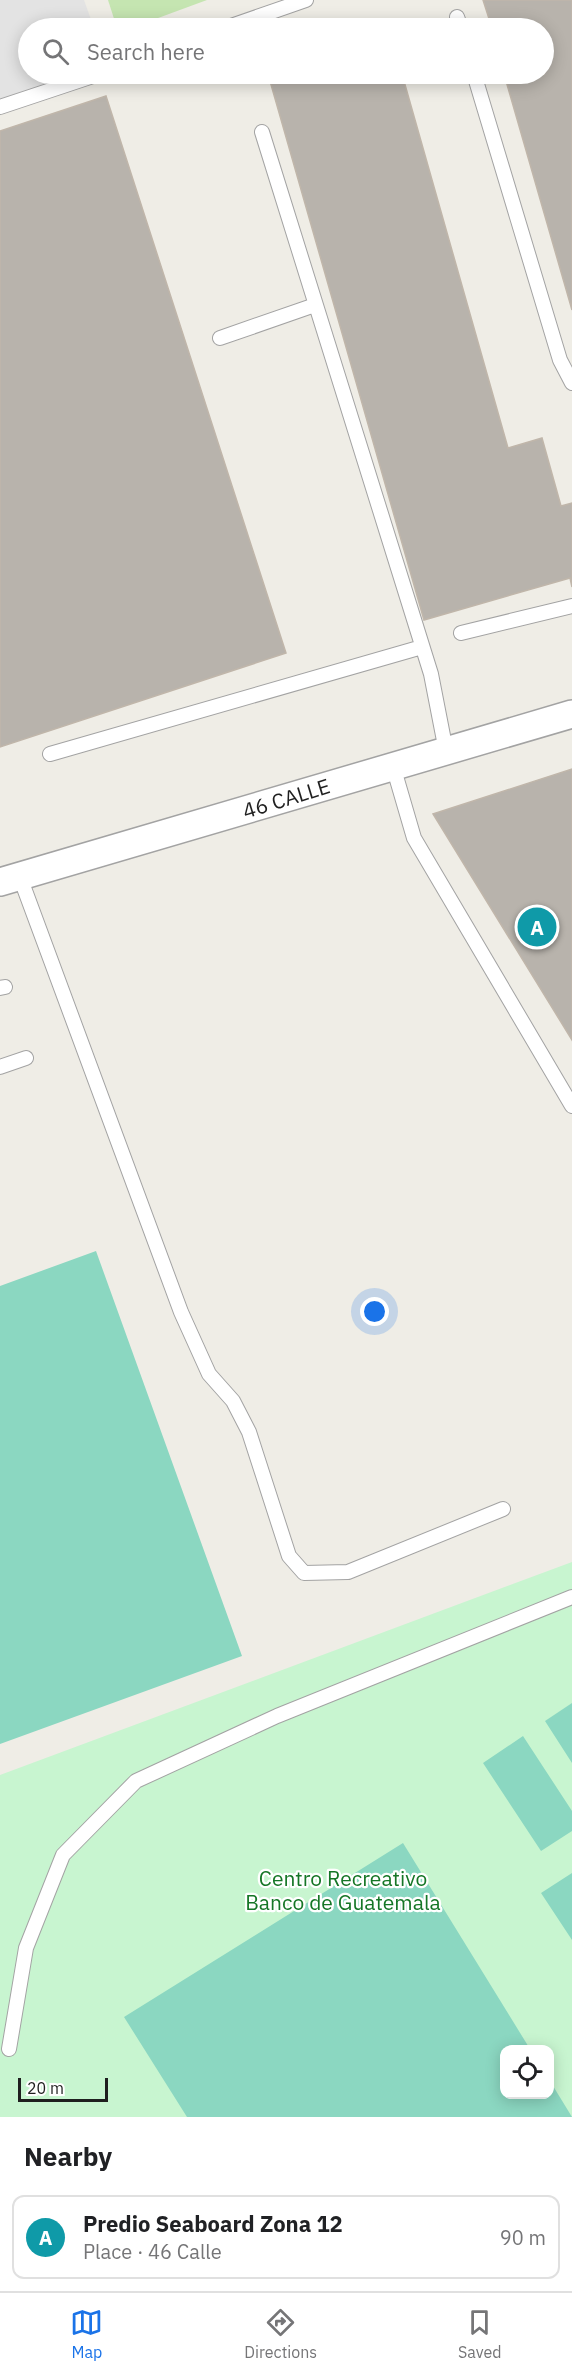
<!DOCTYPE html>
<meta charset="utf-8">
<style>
body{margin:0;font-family:"IBM Plex Sans",sans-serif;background:#f2f2f2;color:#202124}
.controls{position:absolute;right:18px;bottom:18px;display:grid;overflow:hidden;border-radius:12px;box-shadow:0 3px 15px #0003}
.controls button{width:54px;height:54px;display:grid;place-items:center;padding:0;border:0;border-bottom:2px solid #e0e0e0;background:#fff;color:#202124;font:30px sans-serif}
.scale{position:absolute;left:18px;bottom:15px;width:90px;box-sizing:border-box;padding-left:6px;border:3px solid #1f1f1f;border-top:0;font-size:16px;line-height:21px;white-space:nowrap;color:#1f1f1f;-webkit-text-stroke:4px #fff;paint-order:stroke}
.you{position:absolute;left:375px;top:1312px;width:21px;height:21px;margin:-15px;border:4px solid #fff;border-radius:50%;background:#1a73e8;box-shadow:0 0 0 9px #1a73e833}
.badge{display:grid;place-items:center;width:39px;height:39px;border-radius:50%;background:#1a73e8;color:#fff;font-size:20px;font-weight:700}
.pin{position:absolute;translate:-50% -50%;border:3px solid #fff;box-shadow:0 2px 6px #0006}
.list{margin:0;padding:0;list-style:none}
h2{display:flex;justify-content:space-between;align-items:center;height:78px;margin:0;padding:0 24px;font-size:26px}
h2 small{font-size:20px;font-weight:400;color:#757577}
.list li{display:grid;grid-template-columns:39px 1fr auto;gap:18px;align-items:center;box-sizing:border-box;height:84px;margin:0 12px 12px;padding:0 12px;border:2px solid #e0e0e0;border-radius:12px}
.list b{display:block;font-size:22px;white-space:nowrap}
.list p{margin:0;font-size:20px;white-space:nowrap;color:#757577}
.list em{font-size:20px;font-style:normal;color:#757577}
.icon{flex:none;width:33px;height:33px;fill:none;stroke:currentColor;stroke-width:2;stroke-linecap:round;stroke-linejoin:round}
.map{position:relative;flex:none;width:572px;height:2117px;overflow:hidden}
.search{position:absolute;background:#fff;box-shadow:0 3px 15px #0003;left:18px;right:18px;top:18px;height:66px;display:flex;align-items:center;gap:15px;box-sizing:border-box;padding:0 21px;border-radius:33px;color:#757577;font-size:22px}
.sheet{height:174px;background:#fff}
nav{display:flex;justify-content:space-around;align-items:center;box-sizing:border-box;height:84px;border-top:2px solid #e0e0e0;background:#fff;font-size:16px;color:#757577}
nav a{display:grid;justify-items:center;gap:3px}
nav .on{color:#1a73e8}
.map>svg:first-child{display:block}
.grass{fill:#c5e5b1}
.park{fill:#c8f5d0;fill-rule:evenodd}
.pitch{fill:#8bd7c1}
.parking{fill:#e3e3e3}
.building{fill:#b8b3ac;stroke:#c0b6aa;stroke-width:1.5}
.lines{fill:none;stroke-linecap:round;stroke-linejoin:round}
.service-casing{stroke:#a3a3a3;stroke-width:16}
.minor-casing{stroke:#a3a3a3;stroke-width:30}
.service{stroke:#fff;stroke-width:14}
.minor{stroke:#fff;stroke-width:27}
.labels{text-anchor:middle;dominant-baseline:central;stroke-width:4.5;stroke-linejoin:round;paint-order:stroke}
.street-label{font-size:21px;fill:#1f1f1f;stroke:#fff}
.park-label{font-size:21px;fill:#157626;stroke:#fff}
</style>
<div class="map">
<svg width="572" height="2117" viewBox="0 0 572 2117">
<rect width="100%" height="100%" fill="#efede6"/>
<path class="grass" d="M108,0h99l-76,28h-14z"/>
<path class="park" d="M572,1562v555h-572v-342zM504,2050h46v44h-46z"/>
<path class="pitch" d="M96,1251l146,405 -242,88v-458z
M572,1703v60l-27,-42z
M523,1736l49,75v20l-31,20 -58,-88z
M403,1843l127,206 -26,1v44h46v-13l22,36h-385l-63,-100z
M572,1873v67l-31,-47z"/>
<path class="parking" d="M0,0h84l10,28h-66v46h51l-79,27z"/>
<path class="building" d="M483,0h89v310l-68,-236h40v-46h-52z
M386,20l3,8h-30z
M268,74h134l106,374 34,-10 19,68 11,-3v84l-2,-9 -146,42z
M106,96l180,557 -286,94v-616z
M572,769v271l-139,-226z"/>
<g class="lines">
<defs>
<path id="service" d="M457,17l4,11
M225,28l81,-28
M474,74l86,286 12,23
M0,107l99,-33
M262,132l169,542 15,77
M220,338l95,-33
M461,633l111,-27
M50,754l372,-107
M393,766l21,72 158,268
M20,877l161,435 28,62 24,27 16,31 40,124 15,17 44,-1 155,-63
M0,988l5,-1
M0,1067l26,-9
M9,2049l17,-101 37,-93 73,-74 141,-65 295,-119"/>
<path id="minor" d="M0,882l572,-168"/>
</defs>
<use href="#service" class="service-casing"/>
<use href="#minor" class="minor-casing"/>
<use href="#service" class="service"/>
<use href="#minor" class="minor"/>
</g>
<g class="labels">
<g class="street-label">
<text transform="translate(286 798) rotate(-17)">46 CALLE</text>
</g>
<g class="park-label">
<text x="343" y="1878">Centro Recreativo<tspan x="343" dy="24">Banco de Guatemala</tspan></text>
</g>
</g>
</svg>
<div class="controls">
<button><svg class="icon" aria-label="locate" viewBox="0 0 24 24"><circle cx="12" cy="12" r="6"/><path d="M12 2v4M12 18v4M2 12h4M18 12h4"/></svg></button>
</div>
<div class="scale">20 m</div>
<div class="you"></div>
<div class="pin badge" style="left:537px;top:927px;background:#0f9aa8">A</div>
<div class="search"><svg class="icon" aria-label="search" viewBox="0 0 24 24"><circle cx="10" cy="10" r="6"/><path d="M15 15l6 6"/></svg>Search here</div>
</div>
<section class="sheet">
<h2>Nearby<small></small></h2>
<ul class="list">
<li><span class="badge" style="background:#0f9aa8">A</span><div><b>Predio Seaboard Zona 12</b><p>Place · 46 Calle</p></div><em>90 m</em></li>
</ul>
</section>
<nav>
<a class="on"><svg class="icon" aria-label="map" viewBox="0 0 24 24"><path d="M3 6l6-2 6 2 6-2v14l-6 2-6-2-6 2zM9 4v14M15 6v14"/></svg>Map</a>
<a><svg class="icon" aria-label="directions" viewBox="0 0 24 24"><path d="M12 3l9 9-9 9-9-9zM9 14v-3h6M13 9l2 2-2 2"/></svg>Directions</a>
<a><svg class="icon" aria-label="saved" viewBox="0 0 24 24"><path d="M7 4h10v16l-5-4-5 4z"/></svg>Saved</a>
</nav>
